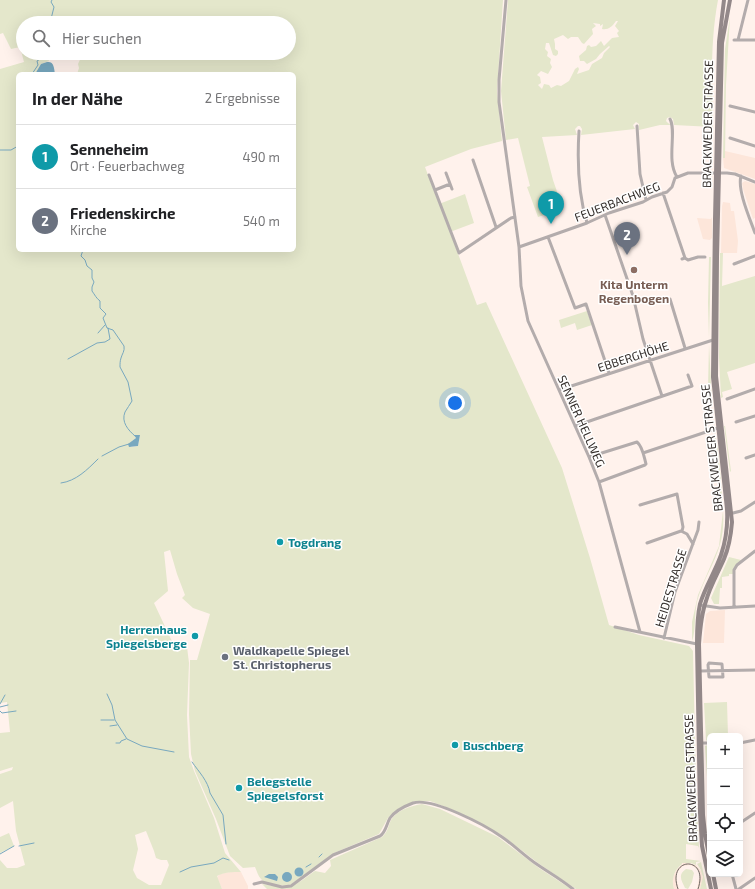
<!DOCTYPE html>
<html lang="de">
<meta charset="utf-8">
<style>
body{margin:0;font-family:"Exo 2",sans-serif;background:#f6f6f6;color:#202124}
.controls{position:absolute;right:12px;bottom:12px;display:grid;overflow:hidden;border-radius:6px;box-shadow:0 4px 16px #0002}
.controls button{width:36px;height:36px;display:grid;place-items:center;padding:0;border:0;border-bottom:1px solid #e0e0e0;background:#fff;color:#202124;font:20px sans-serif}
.you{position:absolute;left:455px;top:403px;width:14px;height:14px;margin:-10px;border:3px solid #fff;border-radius:50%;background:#1a73e8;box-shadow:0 0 0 6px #1a73e833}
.badge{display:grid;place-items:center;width:26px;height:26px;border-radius:50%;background:#2563eb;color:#fff;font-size:13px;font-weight:700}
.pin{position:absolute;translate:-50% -33px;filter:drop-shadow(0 1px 2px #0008)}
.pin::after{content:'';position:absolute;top:21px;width:14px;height:12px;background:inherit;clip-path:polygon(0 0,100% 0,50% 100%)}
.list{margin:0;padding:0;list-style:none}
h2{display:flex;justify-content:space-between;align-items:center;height:52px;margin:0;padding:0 16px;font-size:17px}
h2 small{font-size:13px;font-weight:400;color:#757577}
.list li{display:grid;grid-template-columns:26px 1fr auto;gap:12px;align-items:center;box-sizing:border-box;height:64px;padding:0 16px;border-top:1px solid #e0e0e0}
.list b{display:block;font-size:15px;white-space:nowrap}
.list p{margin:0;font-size:13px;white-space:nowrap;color:#757577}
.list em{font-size:13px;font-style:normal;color:#757577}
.icon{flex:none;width:22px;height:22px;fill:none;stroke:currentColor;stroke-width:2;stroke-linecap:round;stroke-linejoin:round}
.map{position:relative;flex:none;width:755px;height:889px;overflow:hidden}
.search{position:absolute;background:#fff;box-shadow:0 4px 16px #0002;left:16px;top:16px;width:280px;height:44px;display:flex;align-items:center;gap:10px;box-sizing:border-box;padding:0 14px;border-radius:22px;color:#757577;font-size:15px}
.panel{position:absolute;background:#fff;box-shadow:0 4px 16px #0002;left:16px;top:72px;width:280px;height:180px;border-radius:6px}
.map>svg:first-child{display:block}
.built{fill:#fde6da}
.green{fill:#e4e7cb;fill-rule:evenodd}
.water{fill:#78a8bf}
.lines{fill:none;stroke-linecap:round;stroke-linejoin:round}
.stream{stroke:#78a8bf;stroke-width:1}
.minor{stroke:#b3acac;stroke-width:3}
.secondary{stroke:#938889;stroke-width:4}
.tram{stroke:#6d6662;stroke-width:1}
.education-dot{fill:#8d6e63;stroke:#fff;stroke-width:1.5}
.culture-dot{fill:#0f9aa8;stroke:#fff;stroke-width:1.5}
.worship-dot{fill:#6b7280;stroke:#fff;stroke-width:1.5}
.labels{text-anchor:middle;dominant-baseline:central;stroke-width:3;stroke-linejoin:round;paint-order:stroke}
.street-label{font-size:12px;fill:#342e2b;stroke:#fff}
.education-label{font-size:12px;font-weight:bold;fill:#785e54;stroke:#fff}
.culture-label{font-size:12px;font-weight:bold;fill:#0d838f;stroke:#fff;text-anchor:start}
.worship-label{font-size:12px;font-weight:bold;fill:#5b616d;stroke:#fff;text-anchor:start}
</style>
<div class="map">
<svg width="755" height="889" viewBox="0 0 755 889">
<rect width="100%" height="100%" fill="#fff2ec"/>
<path class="built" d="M725,151l30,7v21l-31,-11 -1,-10h2z
M745,181l10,3v34l-2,1 -10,-30 -1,-6z
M723,202l7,1 1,8h3l4,30 -1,12h-16l1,-47z
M712,217v21l-2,2 -7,-1 -6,-21 14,1z
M725,610l-1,33h-21l3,-29 4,-3z
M684,862l12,3 6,7 1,7 -3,10h-3l3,-15 -4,-6 -6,-3 -7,1 -5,5 -2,6 3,12h-5l-1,-4v-8l4,-8z
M230,872h11l7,14v3h-26l-5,-12 3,-3z"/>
<path class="green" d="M0,0h503l-6,91 5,50 -31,8 -46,18 14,37 26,-10 9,29 -24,9 27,73 9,-3 76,166 28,90 19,67 30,10 50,11 4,5 3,137 3,60 -1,-2 -12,-2v15l15,2 -5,1v3l-5,-2h-9v1c-8,6 -11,16 -8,25h-98l-38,-26 -36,-28 -49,-25 -23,-9h-15l-17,8 -10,9 -9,16 -45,19 -44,32c-7,1 -25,0 -29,-6 -3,-3 -4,-8 -6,-12l-12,1 -13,-12 -14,-37 -21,-48 -4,-17 -2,-40 1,-54h7l13,-46 -17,-6 -11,-10 3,-3 -8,-21 -7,-24 -6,2 4,39 -14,12 23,49 10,-5 2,16 -2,52 2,42 5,14 20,47 11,35 16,19c-8,0 -17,0 -24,4l5,13h-222v-29l7,8h10l8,-3 -9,-34 -3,-30 -13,7v-34l12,-4 1,-3 -13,4v-38l10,-1 -3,-30 -7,1v-634l24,-7 -4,-15 -9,2 -8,-16 -3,1zM23,23h266v30h-206l-5,11 1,4 -2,6h217v176h-276v-176h17l6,-10 8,-3 -1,-3 2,-5h-27zM134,435h6l-2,11 -7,1 1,-6 4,-3zM146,831l8,20 2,7 5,2h6l2,5 -8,20h-12l-12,-7 -4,-8 5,-21 -3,-14z
M508,0h210c-8,42 -6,84 -5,127l-39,-2 -1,-6 -3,-2 -3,1 -1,3 2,2 3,2h-11l-21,5v-6l-3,-2 -3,3 2,4 -54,6 1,-6 -2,-3h-2l-3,3 2,6 -35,2 11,43 9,26 -4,1 1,3 -21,7 -11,-30 3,-1 -12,-48 -12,2 -5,-49zM616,21h2l-3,5 4,5 -2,2 2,4 -7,1 -8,8 -3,-5 -5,5 -5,1 -2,-2 -2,1 -1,4 -7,6 1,5h4l3,3 9,-5 4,-5 9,-8 1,1 -6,6 -2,5 -10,6 -3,6 -12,4 2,-5 -1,-2 -3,2 -6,12 -8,5 -4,-1 -6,3 -2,-3 -5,-1 -2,5 -4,-4 3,-2 -1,-6 -3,-2 4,-4 7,3 4,-7 -2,-4 1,-4 -4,-3 1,-4 -3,-3 1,-6h3l4,12 3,1 2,-2v-3l-3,-2v-5l-1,-5 9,-4 5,4 3,-2h7l4,6 2,1 9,-10 -1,-5 4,-3 -3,-3 7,1v2l3,-2 -1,5c6,1 10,-2 14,-8z
M730,17l-4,68 -1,73h-2l2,-109z
M720,253h3l-1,33 33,-10v87l-28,9 5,17 -10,3 1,5 -2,1 -2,-41z
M709,257h2l-2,82 -1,-36z
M587,311l5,14 -15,5 -2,-7 -14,5 -2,-8z
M709,344l3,61 -3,1 -1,-18z
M724,426h1l6,45 -1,1z
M714,433c5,7 8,65 9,77l-2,1z
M723,511c3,41 -16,56 -26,91 -3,12 -1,30 -5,39v-19l6,-27 21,-49z
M729,557l12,3 -8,14h-4v2l-7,1v11h-2l-1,16h-5l-3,-6z
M727,702l1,34h-18v6h-2l-2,-2 -2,-37z
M708,745h2v99l-3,-38v-29l-2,-31z
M422,804l18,5 58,28 41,31 32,21h-304l-5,-5c30,5 28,5 53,-13l10,2 6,-7 -1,-6 52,-23c6,-5 6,-11 9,-17 6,-10 20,-14 31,-16z
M9,833l5,13 -14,7v-16z
M701,862l6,27h-7l3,-12 -2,-6v-1l-4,-6z
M686,869l6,1 2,3 -2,9 -4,7 -3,-1c-3,-7 -8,-13 1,-19z"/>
<path class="water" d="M47,62c7,-1 7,6 8,12h-20l6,-10z
M134,435h6l-2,11 -9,1 -1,-3 8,-6z
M294.5 872a4.5 4.5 0 1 1 9 0a4.5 4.5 0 1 1-9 0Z
M282 877a5 5 0 1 1 10 0a5 5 0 1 1-10 0Z
M269,874h6l3,3 -1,4 -13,-4z"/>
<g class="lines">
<path class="stream" d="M50,23l4,-16 -3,-5 1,-2
M32,74l6,-9 -1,-4 13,-8
M0,150h11l7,-4
M83,250l-2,6 4,4 2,6 5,4v8l2,4 -2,5v4c3,4 4,7 8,10v7l6,6 -3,4 4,10 6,2 11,16c1,5 -2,8 -3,12 -1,3 -1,6 -1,9l8,15 4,19c-2,4 -5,7 -7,11 -4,10 3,18 10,24
M98,333l7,-8
M68,359l29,-16 8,-1 5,-3 -2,-11
M102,456l17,-9 10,-3
M61,483c15,-2 26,-13 37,-24
M107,694l5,11 3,15 12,19 15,7 32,6
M0,704l5,-9
M0,707l8,-2
M0,711l2,2 14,-2
M101,720h13
M110,726l7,-1
M116,743h4l1,-2 5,-2
M192,762c7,10 16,19 18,31l13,22 3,29
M19,846l15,-3
M0,854l14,-8
M319,857l3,-3
M306,867l5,-3
M180,872l11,-5 23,-4 9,-5 6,2"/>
<path class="minor" d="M506,0l-7,80v22l20,145 2,39 7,35 61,136 10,25 41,150
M734,40h21
M738,40l10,-40
M730,106l25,6
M670,119c7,13 -4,41 7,58
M637,126l3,48 6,26
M579,131c-2,32 -1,62 8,92
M730,138l25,8
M473,160l23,67
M446,173l6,16
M429,175l30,78 52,-35 4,-1
M741,176c-4,14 9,43 14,57
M435,190l15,-6
M663,193l22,65 -3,1
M605,215l28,81 10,43 19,57
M548,237l27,71 11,-4 23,69
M519,247l68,-24 22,-10 34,-11 9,-5 15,-5 5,-5 3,-9 13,-5h39l8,1 20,8
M685,258l3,2 10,-3h7
M734,264l21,-8
M670,299l15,49
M559,390l154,-50
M727,399l28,-10
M736,422l19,-6
M575,426l117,-40 -4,-11
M643,453l75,-25
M589,457l48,-15c6,5 7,15 9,22l-1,1 -46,17
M746,458l9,-3
M640,505l37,-11 6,33 -1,4
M729,514l12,-3 14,-9
M647,543l34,-12 6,3 6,10
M700,605l20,3 35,-2
M734,607v-37l3,-5 18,-14
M615,627l82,17
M664,638l11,-46 23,-62 1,-8
M709,663l13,1 1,13h-14l-1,-12z
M700,671l55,-1
M701,743h9
M740,743l15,-3
M740,823l15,-10
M732,874l4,15
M254,884l8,-2 20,5 9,-1 42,-31 47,-19c6,-4 6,-11 10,-18 5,-7 15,-12 23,-15 19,-6 72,22 89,34 13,9 24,20 36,28 12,8 24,15 35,24
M739,889l16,-11"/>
<path class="secondary" d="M710,861l-5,-27 -2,-19 -4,-171c1,-14 2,-29 7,-43 4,-15 12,-28 18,-42 5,-12 7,-24 8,-37l-16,-146 1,-119 5,-214 8,-43
M713,874l3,15
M711,889l-9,-43 -2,-33 -3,-169c0,-13 0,-27 3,-40 5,-17 15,-32 21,-49 5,-15 7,-30 6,-46l-14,-132 2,-158 4,-177 5,-42"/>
<path class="tram" d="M678,889c-12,-33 32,-34 20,0"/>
</g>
<circle class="education-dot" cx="634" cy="270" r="4"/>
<g class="culture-dot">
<circle cx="280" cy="542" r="4"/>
<circle cx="195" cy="636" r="4"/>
<circle cx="455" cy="745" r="4"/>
<circle cx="239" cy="788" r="4"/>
</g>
<circle class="worship-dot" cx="225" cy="657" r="4"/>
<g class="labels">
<g class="street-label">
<text transform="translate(707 124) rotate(-89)">BRACKWEDER STRASSE</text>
<text transform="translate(617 201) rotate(-21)">FEUERBACHWEG</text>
<text transform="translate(633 356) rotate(-18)">EBBERGHÖHE</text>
<text transform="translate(582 421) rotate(66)">SENNER HELLWEG</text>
<text transform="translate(711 448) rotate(-96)">BRACKWEDER STRASSE</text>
<text transform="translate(670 588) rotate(-73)">HEIDESTRASSE</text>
<text transform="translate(690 778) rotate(-92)">BRACKWEDER STRASSE</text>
</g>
<g class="education-label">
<text x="634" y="284">Kita Unterm<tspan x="634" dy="14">Regenbogen</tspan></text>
</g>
<g class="culture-label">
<text x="288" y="542">Togdrang</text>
<text x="187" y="629" text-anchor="end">Herrenhaus<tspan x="187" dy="14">Spiegelsberge</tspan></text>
<text x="463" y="745">Buschberg</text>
<text x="247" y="781">Belegstelle<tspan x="247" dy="14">Spiegelsforst</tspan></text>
</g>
<g class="worship-label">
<text x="233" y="650">Waldkapelle Spiegel<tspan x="233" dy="14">St. Christopherus</tspan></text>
</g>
</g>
</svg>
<div class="controls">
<button>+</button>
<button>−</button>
<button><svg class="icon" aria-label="locate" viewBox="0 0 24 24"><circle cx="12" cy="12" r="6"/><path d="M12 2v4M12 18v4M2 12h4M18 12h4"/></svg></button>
<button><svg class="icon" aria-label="layers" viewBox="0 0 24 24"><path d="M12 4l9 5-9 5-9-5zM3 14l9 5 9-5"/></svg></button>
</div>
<div class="you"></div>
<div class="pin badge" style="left:551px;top:224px;background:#0f9aa8">1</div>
<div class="pin badge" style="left:627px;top:255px;background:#6b7280">2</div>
<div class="search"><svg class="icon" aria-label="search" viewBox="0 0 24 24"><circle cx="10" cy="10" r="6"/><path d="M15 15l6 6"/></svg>Hier suchen</div>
<section class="panel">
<h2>In der Nähe<small>2 Ergebnisse</small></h2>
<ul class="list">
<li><span class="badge" style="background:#0f9aa8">1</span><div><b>Senneheim</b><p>Ort · Feuerbachweg</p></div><em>490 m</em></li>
<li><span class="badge" style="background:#6b7280">2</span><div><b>Friedenskirche</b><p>Kirche</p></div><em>540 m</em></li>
</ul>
</section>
</div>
